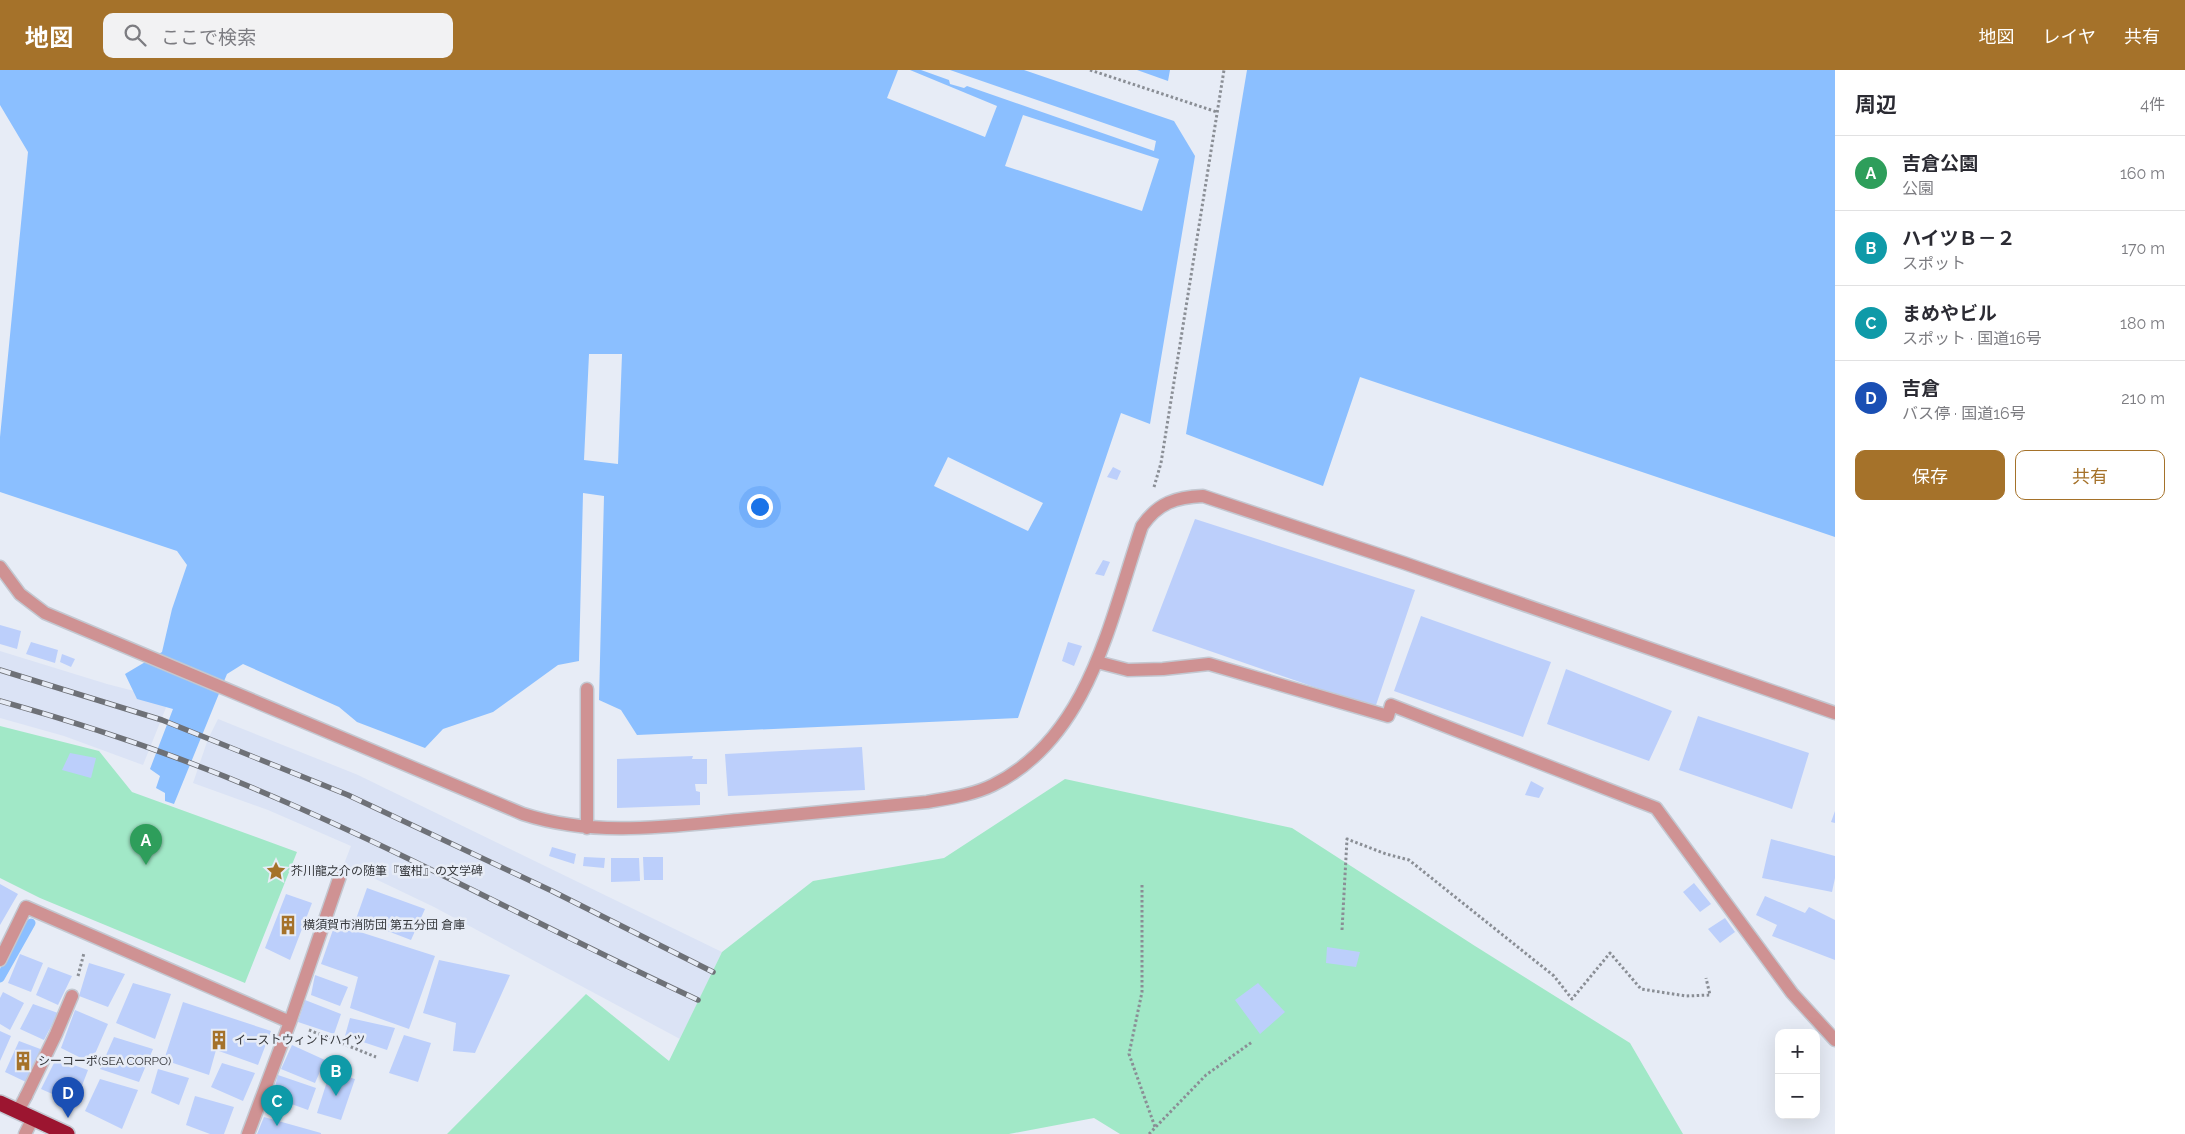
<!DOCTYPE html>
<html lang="ja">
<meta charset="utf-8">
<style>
body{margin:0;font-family:Raleway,"Noto Sans JP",sans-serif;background:#f2f2f3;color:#2b2b33}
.controls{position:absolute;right:15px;bottom:15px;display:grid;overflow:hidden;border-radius:10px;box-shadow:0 5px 20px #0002}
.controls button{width:45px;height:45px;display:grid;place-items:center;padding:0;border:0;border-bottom:1px solid #e1e1e2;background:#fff;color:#2b2b33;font:25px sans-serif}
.you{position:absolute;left:759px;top:436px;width:18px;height:18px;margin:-12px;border:4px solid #fff;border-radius:50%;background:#1a73e8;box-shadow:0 0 0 8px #1a73e833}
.badge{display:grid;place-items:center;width:32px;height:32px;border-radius:50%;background:#a5722a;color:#fff;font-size:16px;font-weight:700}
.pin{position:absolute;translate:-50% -41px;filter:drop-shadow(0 1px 2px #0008)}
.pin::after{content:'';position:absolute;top:26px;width:18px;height:15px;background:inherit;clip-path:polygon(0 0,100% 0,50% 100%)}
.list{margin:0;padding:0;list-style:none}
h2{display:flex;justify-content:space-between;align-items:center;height:65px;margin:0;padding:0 20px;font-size:21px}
h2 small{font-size:16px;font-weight:400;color:#7c7c81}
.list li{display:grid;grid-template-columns:32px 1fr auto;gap:15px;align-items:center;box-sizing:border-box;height:75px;padding:0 20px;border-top:1px solid #e1e1e2}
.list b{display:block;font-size:19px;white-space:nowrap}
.list p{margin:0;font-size:16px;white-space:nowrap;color:#7c7c81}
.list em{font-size:16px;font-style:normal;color:#7c7c81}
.actions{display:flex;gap:10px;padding:15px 20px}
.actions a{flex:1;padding:11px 0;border:1px solid #a5722a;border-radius:10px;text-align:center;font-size:18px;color:#a5722a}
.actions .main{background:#a5722a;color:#fff}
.icon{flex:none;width:28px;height:28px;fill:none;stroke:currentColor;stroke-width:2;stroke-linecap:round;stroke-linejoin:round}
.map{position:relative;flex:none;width:1835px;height:1064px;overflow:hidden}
header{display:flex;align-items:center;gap:30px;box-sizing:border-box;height:70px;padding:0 25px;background:#a5722a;color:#fff}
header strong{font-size:24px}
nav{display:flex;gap:28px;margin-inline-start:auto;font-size:18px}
.search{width:350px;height:45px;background:#f2f2f3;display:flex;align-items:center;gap:12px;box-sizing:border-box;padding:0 18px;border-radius:10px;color:#7c7c81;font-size:19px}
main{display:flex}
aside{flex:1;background:#fff}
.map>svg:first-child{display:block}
.built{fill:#dbe3f5}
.green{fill:#a1e8c7}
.water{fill:#8bbfff;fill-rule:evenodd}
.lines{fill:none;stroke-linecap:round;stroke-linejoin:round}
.stream{stroke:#8bbfff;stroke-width:9}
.building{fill:#bccffb}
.lane-casing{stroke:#c3c8d1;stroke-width:15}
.street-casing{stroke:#c3c8d1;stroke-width:15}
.highway-casing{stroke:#c3c8d1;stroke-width:18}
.path{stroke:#8a8e95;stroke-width:3;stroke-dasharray:2.5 2.5;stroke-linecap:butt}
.lane{stroke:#cf9293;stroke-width:12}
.street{stroke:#cf9293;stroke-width:12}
.highway{stroke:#9c1530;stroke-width:15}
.rail-casing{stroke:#6e7177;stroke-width:5.5}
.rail{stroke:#e7ecf6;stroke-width:4;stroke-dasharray:11;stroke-linecap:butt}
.labels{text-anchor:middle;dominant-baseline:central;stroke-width:5;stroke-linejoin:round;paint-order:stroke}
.poi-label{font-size:12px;fill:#35373b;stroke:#e7ecf6;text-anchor:start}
</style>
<header>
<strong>地図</strong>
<div class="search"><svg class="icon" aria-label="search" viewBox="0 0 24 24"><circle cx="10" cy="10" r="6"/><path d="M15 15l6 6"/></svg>ここで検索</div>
<nav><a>地図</a><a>レイヤ</a><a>共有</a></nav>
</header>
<main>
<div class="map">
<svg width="1835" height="1064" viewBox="0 0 1835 1064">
<rect width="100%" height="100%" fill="#e7ecf6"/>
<path class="built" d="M0,581l107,33 62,16 -26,65 -79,-29 -64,-18z
M218,649l140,56 364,177 -42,87 -246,-132 -90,-43 7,-18 -83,-36 -75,-27 15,-44z"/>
<path class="green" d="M0,656l99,25 33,41 165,60 -52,131 -205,-85 -40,-20z
M1065,709l227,49 183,118 155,97 53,91h-563l-26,-16 -85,16h-562l139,-140 83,67 53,-109 91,-71 131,-23z"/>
<path class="water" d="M0,0h898l-11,28 98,39 12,-31 -87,-36h11l28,10 1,4 14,4 3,-2 187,65 2,-10 -206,-71h74l150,51 21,35 -45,268 -29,-11 -103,305 -381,17 -16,-25 -22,-10 5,-204 -21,-3 -4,168 -21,4 -65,47 -50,17 -18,19 -68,-26 -18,-15 -96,-43 -16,10 -53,130 -9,-3v-8l-9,-5 4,-12 -10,-7 23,-60 -36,-10 -12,-25 37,-22 10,-43 15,-44 -10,-14 -177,-59v-55l28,-285 -28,-47zM1023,45l136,44 -17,52 -137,-45zM589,284h33l-4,110 -34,-4zM948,387l95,46 -15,28 -94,-45z
M1137,0h33l-2,11z
M1247,0h588v467l-475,-160 -37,109 -137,-52z"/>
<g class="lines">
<path class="stream" d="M0,908l31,-55"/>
</g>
<path class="building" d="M1113,397l8,4 -4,9 -10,-3z
M1195,449l220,71 -40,118 -223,-77z
M1103,490l7,2 -6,14 -9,-2z
M1421,546l130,46 -28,75 -129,-46z
M0,555l21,6 -4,18 -17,-5z
M31,572l27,8 -3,13 -29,-9z
M1068,572l14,4 -8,20 -12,-5z
M62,584l13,5 -4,8 -11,-5z
M1566,599l106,42 -23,50 -102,-37z
M1698,646l111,37 -17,56 -113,-39z
M862,677l3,43 -137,6 -3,-42z
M70,683l26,5 -5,20 -29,-8z
M693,686l-1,3h15v25h-12l1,7 4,1v13l-83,3v-49z
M1531,711l13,7 -5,10 -14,-3z
M1835,741v12l-4,-1z
M1771,769l64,17v22l-3,14 -70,-14z
M552,777l24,7 -2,10 -25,-8z
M584,787l21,1 -1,10 -21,-2z
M643,787h20v23h-19z
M611,788h28l1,23 -29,1z
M1694,813l17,21 -11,8 -17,-20z
M0,814l18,10 -18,31z
M367,818l58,21 -14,31 -55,-21z
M286,824l26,9 -22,57 -25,-12z
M1765,826l40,17 4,-6 26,13v40l-63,-24 5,-11 -21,-10z
M1725,848l10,14 -15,11 -12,-14z
M335,854l100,32 -26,73 -59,-21 8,-31 -37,-13z
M1327,877l33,5 -4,15 -30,-4z
M20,884l23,9 -12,29 -23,-9z
M439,890l71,15 -35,78 -22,-2 3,-28 -33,-10z
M89,893l36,11 -17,33 -29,-11z
M48,897l24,9 -14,29 -22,-10z
M315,905l33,12 -8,19 -29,-11z
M133,913l38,11 -16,45 -39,-16z
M1258,913l27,29 -25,22 -25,-34z
M3,922l21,11 -14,27 -10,-6v-26z
M305,930l36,14 -7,20 -36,-12z
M183,932l88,29 -13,34 -42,-15 -7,25 -45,-15z
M33,934l25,9 -14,27 -24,-11z
M75,940l33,14 -17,39 -30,-15z
M350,948l45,10 -8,22 -42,-14z
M0,961l11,5 -11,25z
M404,965l27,8 -13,39 -29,-9z
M114,967l39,12 -14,33 -39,-13z
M19,971l24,9 -17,32 -21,-10z
M292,975l33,15 -10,23 -34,-14z
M56,989l32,11 -13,34 -34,-15z
M222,993l33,10 -12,28 -32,-14z
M158,999l31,9 -10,27 -28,-12z
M330,1002l25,7 -14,41 -24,-7z
M278,1005l38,13 -8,22 -36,-13z
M100,1009l38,11 -16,39 -37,-18z
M195,1026l39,11 -10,27h-14l-24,-9z
M264,1047l57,16v1h-64z"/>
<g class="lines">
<defs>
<path id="lane" d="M0,497l20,27 25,19 478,201c71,23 142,13 215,6 63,-6 126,-12 189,-18 22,-4 46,-7 66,-17 97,-48 117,-166 149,-259 16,-23 34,-29 61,-30l201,67 431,150
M1097,592l31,8 35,-1 46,-5 179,52 3,-11 265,103 136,185 43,47
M587,619v139
M26,1026l30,-62 16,-38
M25,1064l8,-16"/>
<path id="street" d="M0,890l26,-53 264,115 51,-149
M18,1041l8,-15
M248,1064l42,-112"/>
<path id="highway" d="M0,1033l67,31"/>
</defs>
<use href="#lane" class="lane-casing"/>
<use href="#street" class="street-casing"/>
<use href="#highway" class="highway-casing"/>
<path class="path" d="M1090,0l127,42
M1154,417l7,-24 63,-393
M1142,815v107l-13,62 26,73
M1342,860l5,-91 39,15 23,6 145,116 18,23 38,-46 31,36 45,7 24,-1 -4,-17
M78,906l6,-23
M309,960l67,27
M1149,1064l57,-59 46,-33"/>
<use href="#lane" class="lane"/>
<use href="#street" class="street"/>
<use href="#highway" class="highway"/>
<defs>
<path id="rail" d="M0,600l162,50 186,75 204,96 161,81
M0,631c93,26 185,57 274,96 144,62 282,137 424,203"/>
</defs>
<use href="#rail" class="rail-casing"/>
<use href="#rail" class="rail"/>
</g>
<defs>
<symbol id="sight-bare" viewBox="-9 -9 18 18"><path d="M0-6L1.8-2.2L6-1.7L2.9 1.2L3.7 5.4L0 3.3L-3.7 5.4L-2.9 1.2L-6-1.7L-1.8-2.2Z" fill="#a5722a" stroke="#e7ecf6" stroke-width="2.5" paint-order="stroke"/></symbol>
<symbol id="building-bare" viewBox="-9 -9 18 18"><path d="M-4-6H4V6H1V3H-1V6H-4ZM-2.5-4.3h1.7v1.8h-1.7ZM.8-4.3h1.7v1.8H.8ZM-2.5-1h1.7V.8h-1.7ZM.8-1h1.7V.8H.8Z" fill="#a5722a" stroke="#e7ecf6" stroke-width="2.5" paint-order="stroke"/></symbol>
</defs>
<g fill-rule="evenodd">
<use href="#sight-bare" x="262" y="787" width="28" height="28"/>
<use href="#building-bare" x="274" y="841" width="28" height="28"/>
<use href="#building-bare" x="205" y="956" width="28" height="28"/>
<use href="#building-bare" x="9" y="977" width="28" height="28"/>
</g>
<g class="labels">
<g class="poi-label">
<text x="291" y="801">芥川龍之介の随筆『蜜柑』の文学碑</text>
<text x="303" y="855">横須賀市消防団 第五分団 倉庫</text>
<text x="234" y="970">イーストウィンドハイツ</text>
<text x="38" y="991">シーコーポ(SEA CORPO)</text>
</g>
</g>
</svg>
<div class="controls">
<button>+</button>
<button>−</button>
</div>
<div class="you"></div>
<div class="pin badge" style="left:146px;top:795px;background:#2e9e5b">A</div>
<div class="pin badge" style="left:336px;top:1026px;background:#0f9aa8">B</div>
<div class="pin badge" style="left:277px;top:1056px;background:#0f9aa8">C</div>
<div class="pin badge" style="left:68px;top:1048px;background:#1a4fb4">D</div>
</div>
<aside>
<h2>周辺<small>4件</small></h2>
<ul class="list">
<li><span class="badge" style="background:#2e9e5b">A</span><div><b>吉倉公園</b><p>公園</p></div><em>160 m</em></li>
<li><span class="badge" style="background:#0f9aa8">B</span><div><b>ハイツＢ－２</b><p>スポット</p></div><em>170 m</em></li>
<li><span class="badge" style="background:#0f9aa8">C</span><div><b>まめやビル</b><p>スポット · 国道16号</p></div><em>180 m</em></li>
<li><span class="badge" style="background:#1a4fb4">D</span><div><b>吉倉</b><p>バス停 · 国道16号</p></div><em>210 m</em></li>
</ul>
<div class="actions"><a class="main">保存</a><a>共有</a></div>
</aside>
</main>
